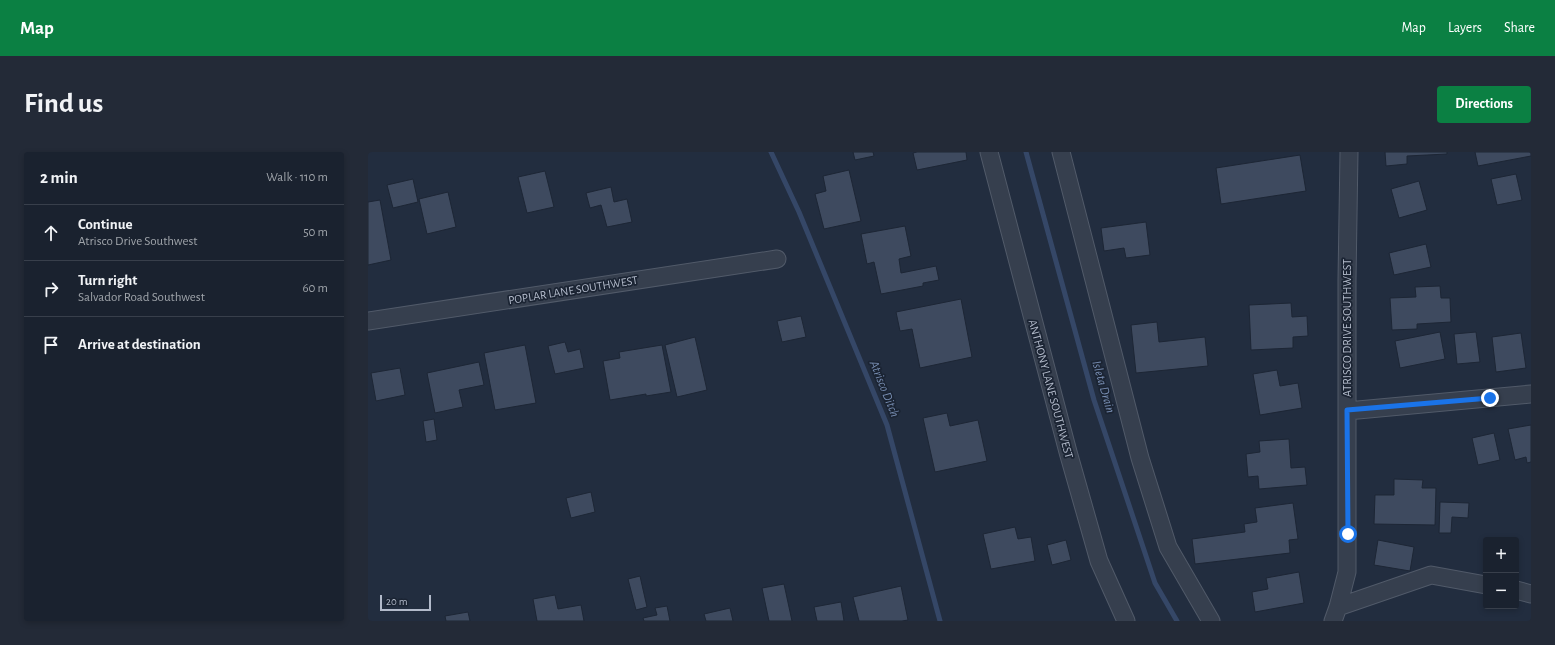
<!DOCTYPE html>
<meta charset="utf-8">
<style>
body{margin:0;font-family:"Alegreya Sans",sans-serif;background:#232a37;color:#f1f3f6}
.controls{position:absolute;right:12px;bottom:12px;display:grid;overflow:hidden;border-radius:4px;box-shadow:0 2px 6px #0003}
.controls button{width:36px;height:36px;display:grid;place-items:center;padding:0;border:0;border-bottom:1px solid #383f4b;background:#1a222f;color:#f1f3f6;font:20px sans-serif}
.scale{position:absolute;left:12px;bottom:10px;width:51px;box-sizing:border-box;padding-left:4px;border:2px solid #b2baca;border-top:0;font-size:11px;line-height:14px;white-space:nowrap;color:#b2baca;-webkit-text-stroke:3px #1b2433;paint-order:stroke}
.stop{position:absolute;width:12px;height:12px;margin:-9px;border:3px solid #1a73e8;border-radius:50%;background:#fff}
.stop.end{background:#1a73e8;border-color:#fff;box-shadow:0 1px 4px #0008}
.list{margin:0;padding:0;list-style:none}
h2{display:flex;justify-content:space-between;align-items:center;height:52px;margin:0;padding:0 16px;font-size:17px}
h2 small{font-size:13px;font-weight:400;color:#9fa4aa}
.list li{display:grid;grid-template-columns:26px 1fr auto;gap:12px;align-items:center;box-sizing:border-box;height:56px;padding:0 16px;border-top:1px solid #383f4b}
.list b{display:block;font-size:15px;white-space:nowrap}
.list p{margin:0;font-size:13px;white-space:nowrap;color:#9fa4aa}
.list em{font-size:13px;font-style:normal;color:#9fa4aa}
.icon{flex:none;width:22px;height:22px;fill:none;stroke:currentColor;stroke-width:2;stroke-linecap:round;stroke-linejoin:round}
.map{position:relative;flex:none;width:1163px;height:469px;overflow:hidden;border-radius:4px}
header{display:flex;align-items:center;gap:24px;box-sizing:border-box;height:56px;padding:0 20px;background:#0b8043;color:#fff}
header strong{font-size:19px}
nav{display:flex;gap:22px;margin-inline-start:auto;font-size:14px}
.intro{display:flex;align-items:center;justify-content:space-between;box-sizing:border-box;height:96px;padding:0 24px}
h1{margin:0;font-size:28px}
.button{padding:10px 18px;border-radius:4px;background:#0b8043;color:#fff;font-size:14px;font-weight:700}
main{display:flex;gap:24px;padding:0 24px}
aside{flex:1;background:#1a222f;border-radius:4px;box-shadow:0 2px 6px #0003}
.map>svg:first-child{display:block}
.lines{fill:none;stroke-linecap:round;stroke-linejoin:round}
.stream{stroke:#354767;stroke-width:5}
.building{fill:#3e4a5f;stroke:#1d2635}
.minor-casing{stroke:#515a69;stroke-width:19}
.minor{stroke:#363f4e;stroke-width:17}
.route{stroke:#1a73e8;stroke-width:5}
.labels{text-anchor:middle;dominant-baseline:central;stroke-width:3.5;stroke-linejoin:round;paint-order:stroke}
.street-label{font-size:12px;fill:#b2baca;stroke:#1b2433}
.water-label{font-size:13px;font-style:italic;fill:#788eb3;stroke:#1b2433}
</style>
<header>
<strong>Map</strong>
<nav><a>Map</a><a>Layers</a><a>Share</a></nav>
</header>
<div class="intro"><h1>Find us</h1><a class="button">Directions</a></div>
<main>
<aside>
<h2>2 min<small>Walk · 110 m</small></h2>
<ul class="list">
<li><svg class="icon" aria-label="ahead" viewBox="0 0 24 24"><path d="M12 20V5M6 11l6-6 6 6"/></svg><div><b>Continue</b><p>Atrisco Drive Southwest</p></div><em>50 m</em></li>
<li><svg class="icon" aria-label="right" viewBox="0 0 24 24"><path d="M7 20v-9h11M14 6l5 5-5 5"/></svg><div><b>Turn right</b><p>Salvador Road Southwest</p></div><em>60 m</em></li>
<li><svg class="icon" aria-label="arrive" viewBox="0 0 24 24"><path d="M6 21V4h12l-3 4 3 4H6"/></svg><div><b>Arrive at destination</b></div></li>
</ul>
</aside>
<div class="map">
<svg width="1163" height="469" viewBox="0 0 1163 469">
<rect width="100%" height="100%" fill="#222d3f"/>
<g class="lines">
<path class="stream" d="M403,0l28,60 88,213 53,196
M658,0l68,248 61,183 22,38"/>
</g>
<path class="building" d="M485,0h20l1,4 -19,4z
M549,0h49l1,8 -50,10 -4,-17z
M1017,0h62v2l-40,2v8l-21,2z
M1107,0h56v4l-53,10z
M932,3l6,36 -85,13 -5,-36z
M481,18l12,51 -37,8 -9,-35 11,-3 -3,-15z
M177,19l9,36 -27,6 -9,-36z
M1148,22l6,26 -25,5 -6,-26z
M45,27l5,23 -25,6 -6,-23z
M1051,29l8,29 -28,8 -8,-29z
M243,35l3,15 13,-3 5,23 -25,5 -6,-22 -11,3 -4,-15z
M80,40l8,35 -29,7 -8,-35z
M12,48l11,60 -23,5v-63z
M778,70l4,33 -24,3 -2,-10 -20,3 -3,-23z
M537,74l6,30 -12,3 2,14 35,-7 3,14 -16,3v3l-42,8 -7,-32 -7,2 -6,-30z
M1058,92l5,23 -37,8 -5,-22z
M1072,134l1,12h9l1,24 -34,2v5l-25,1 -2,-32 26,-1 -1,-10z
M593,147l11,58 -52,11 -8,-39 -12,2 -4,-19z
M923,151l1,14 15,-1 1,20 -15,1v11l-42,2 -2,-45z
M433,164l5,21 -24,5 -5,-21z
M789,170l2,20 46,-5 3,29 -72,7 -5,-48z
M1072,180l5,27 -45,9 -5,-27z
M1108,180l4,30 -23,2 -3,-30z
M1153,181l5,35 -30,4 -4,-35z
M327,185l12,53 -30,7 -12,-52z
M197,190l3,10 12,-3 4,19 -29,6 -7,-28z
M157,193l11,58 -41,7 -11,-57z
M294,193l9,47 -25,4v-2l-36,6 -7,-39 17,-3 -1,-6z
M111,210l5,23 -25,5 4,17 -28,6 -8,-40z
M32,216l5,27 -29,6 -5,-28z
M909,218l3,16 18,-3 4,25 -42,7 -7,-41z
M579,261l3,13 28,-6 9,41 -52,11 -12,-54z
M66,267l3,21 -11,2 -3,-21z
M1163,273v37l-4,1 -1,-6 -11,3 -7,-31z
M1126,281l6,27 -22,5 -6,-27z
M921,287l2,29 14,-1 2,18 -48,4 -1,-13 -10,1 -2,-23 14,-2 -1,-11z
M1026,327l29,1 -1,8h14l-1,37 -61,-1 1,-29h19z
M223,340l4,20 -24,6 -5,-20z
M1072,350l29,1 -1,15 -16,-1 -1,16h-12z
M925,351l5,36 -9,1 1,13 -95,11 -3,-25 53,-7 -1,-8 13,-2 -2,-14z
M647,375l3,12 13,-2 4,24 -44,8 -8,-35z
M698,388l5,20 -19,5 -5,-20z
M1010,388l36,7 -4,24 -36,-6z
M931,420l5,31 -49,9 -3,-20 16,-3 -2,-11z
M272,424l7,31 -11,3 -8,-31z
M416,432l8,37h-23l-7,-33z
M533,434l7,34 -6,1h-43l-6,-24z
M187,443l3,14 23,-4 3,16h-47l-4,-22z
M473,450l3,19h-27l-3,-14z
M299,454l3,15h-26l-1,-3 14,-3 -2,-7z
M362,456l3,13h-27l-2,-7z
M100,460l2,9h-24l-1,-5z"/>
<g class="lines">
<defs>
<path id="minor" d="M621,0l79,300 31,109 27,60
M693,0l79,306 28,89 43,74
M0,169l409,-62
M979,259l184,-17
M1148,438l15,4
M970,455l93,-32 55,10
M965,469l5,-14 9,-35v-292l2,-128"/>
</defs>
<use href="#minor" class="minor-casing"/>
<use href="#minor" class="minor"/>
</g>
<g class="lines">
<path class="route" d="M980,382l-1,-124 143,-12"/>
</g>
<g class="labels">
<g class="street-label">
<text transform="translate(205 138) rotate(-9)">POPLAR LANE SOUTHWEST</text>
<text transform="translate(979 176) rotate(-90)">ATRISCO DRIVE SOUTHWEST</text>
<text transform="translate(683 237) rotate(75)">ANTHONY LANE SOUTHWEST</text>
</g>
<g class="water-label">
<text transform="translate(735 235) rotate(74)">Isleta Drain</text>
<text transform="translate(516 237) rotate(68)">Atrisco Ditch</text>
</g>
</g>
</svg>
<div class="controls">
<button>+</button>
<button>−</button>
</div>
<div class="scale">20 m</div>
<div class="stop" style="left:980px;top:382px"></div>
<div class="stop end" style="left:1122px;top:246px"></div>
</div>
</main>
